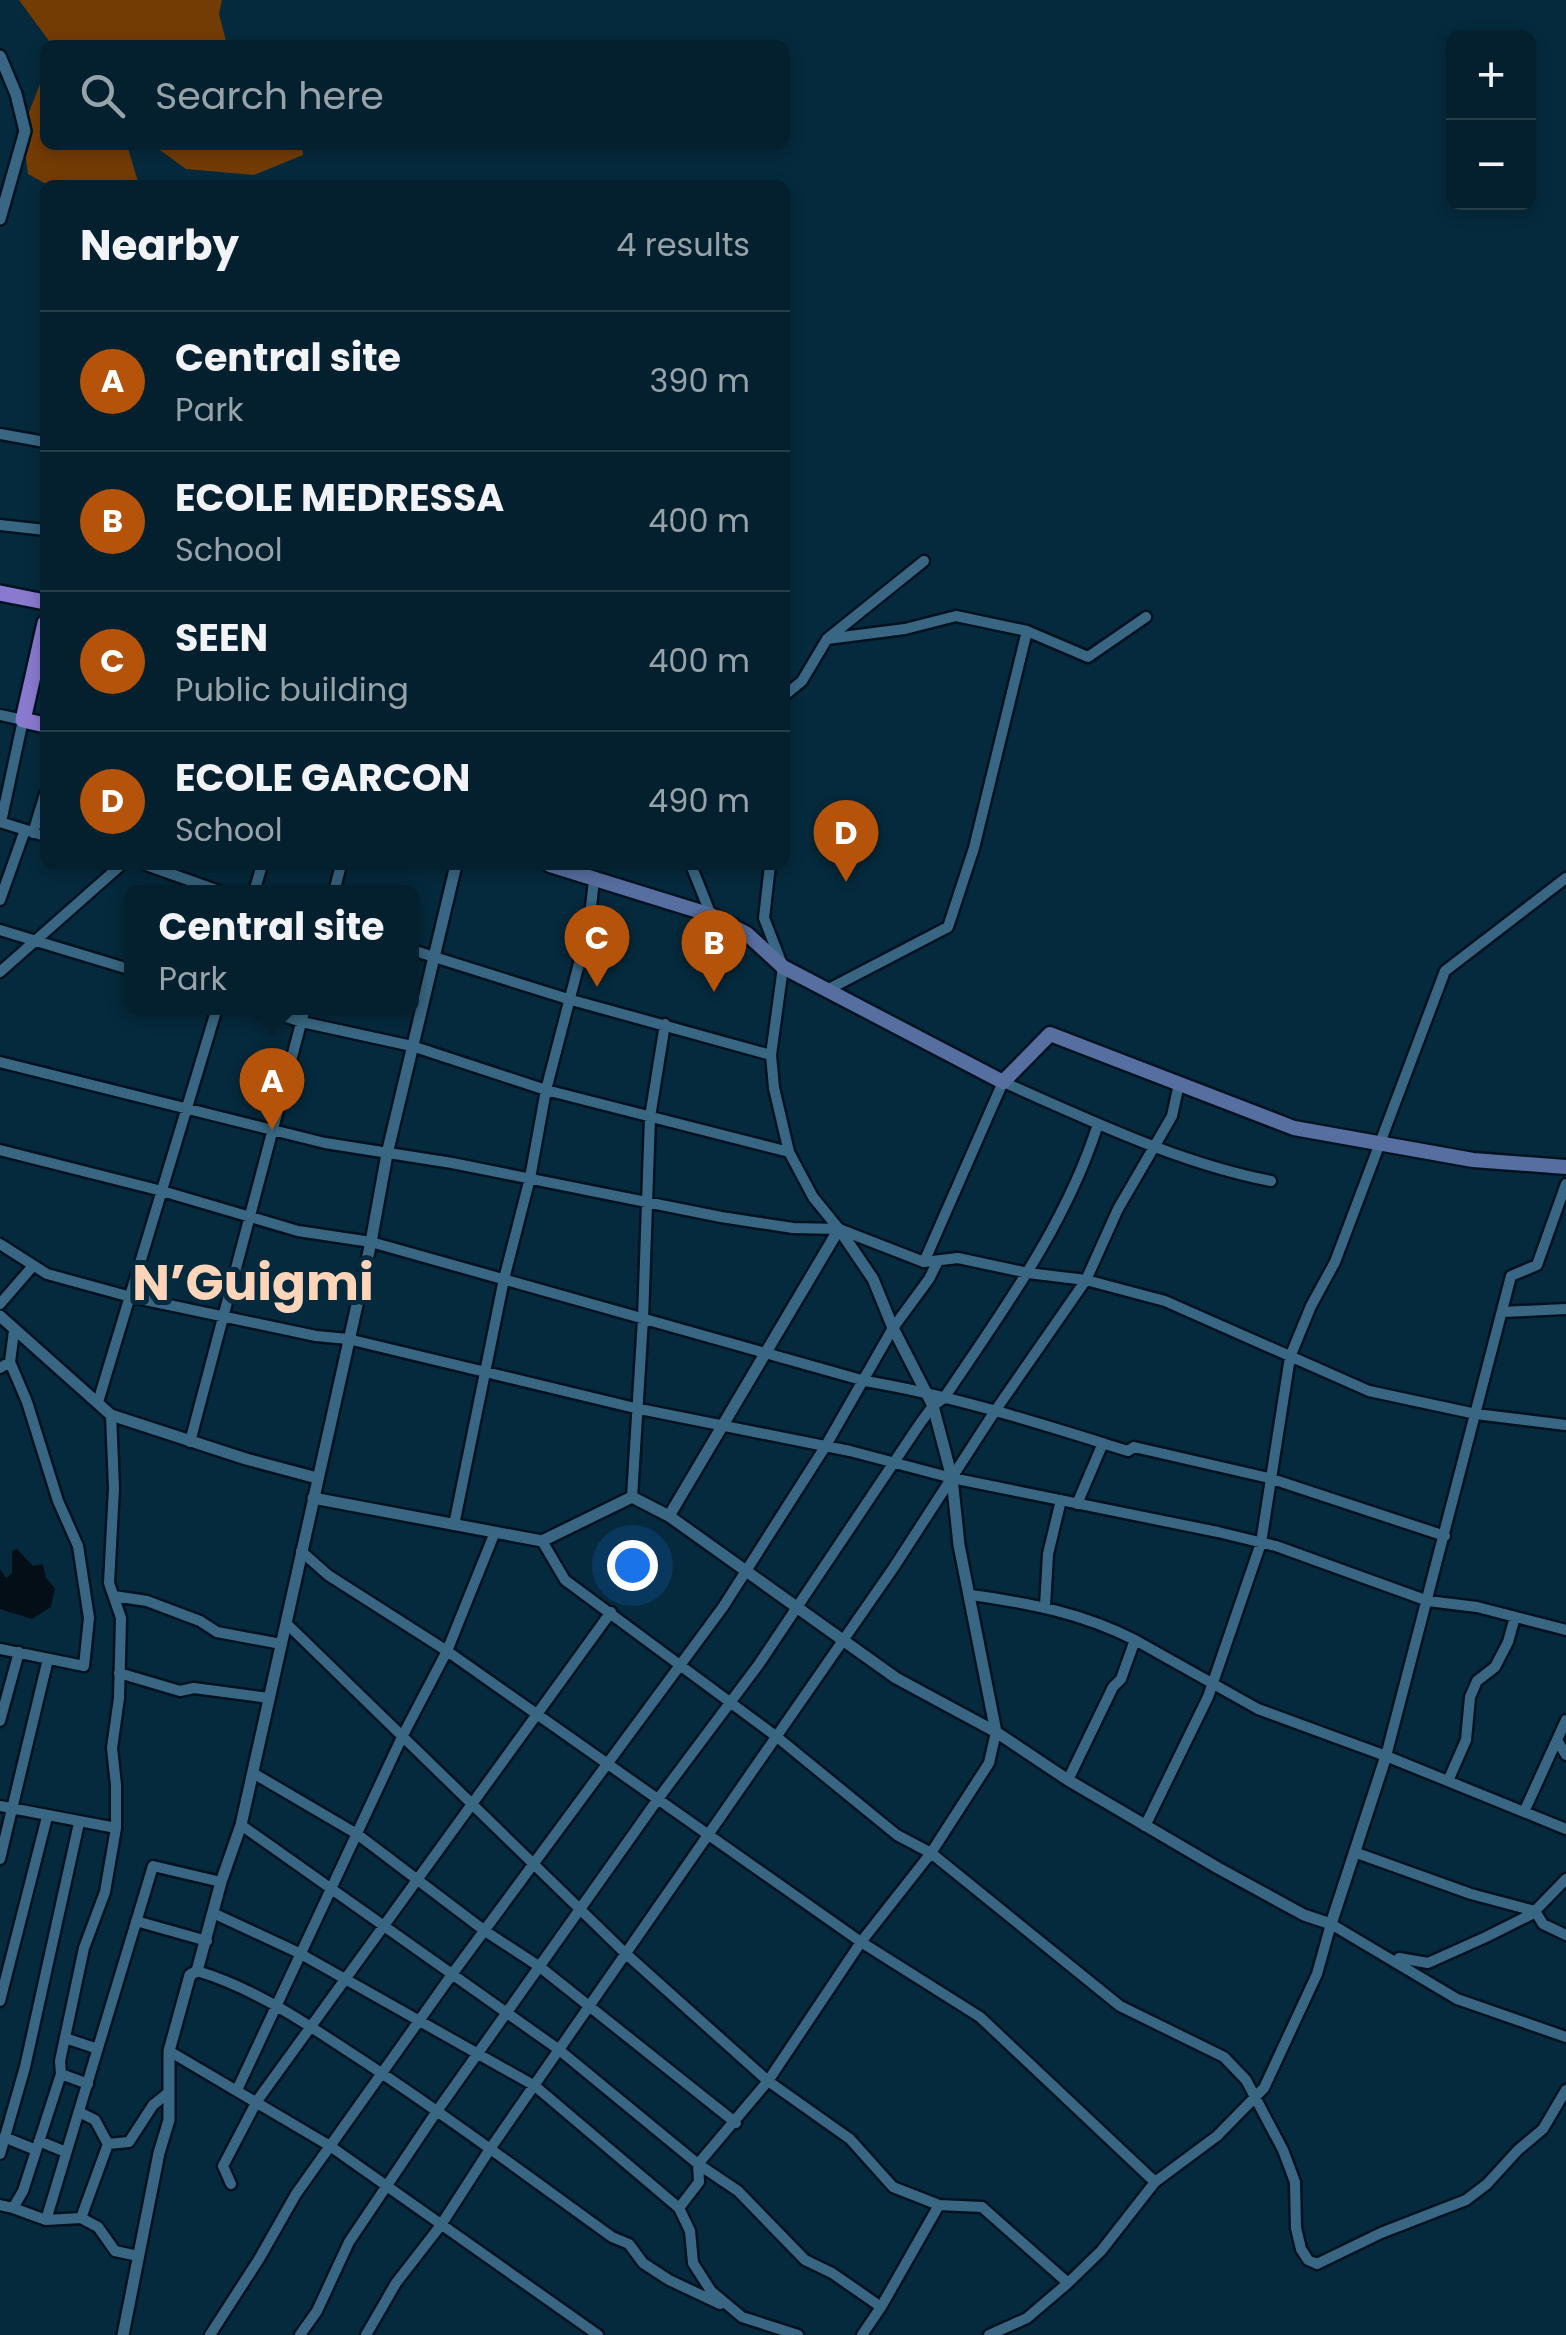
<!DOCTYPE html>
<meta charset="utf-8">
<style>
body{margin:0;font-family:Poppins,sans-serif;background:#0d2836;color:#f1f3f6}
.controls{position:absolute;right:30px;top:30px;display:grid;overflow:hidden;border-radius:15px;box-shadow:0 5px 15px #0003}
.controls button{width:90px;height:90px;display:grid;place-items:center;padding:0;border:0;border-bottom:2px solid #253e4a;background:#04202e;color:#f1f3f6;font:50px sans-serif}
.you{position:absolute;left:632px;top:1565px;width:35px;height:35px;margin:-25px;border:8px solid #fff;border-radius:50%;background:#1a73e8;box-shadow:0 0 0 15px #1a73e833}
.badge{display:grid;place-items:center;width:65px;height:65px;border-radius:50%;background:#b45309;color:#fff;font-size:32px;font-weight:700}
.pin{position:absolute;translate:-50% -82px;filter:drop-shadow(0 2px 5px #0008)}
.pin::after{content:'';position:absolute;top:52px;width:35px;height:30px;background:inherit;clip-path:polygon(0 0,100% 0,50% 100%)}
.popup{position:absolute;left:124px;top:885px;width:295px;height:130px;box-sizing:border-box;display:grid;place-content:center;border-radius:15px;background:#04202e;filter:drop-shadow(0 2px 8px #0005);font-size:32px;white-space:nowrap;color:#97a3aa}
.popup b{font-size:38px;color:#f1f3f6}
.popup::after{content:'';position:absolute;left:50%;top:100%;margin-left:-20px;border:20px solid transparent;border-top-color:#04202e}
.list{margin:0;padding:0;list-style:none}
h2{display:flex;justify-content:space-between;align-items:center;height:130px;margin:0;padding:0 40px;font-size:42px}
h2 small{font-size:32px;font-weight:400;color:#97a3aa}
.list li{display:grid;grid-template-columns:65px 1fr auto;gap:30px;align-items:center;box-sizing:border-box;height:140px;padding:0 40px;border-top:2px solid #253e4a}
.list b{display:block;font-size:38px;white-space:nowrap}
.list p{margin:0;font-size:32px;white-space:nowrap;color:#97a3aa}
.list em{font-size:32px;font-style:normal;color:#97a3aa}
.icon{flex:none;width:55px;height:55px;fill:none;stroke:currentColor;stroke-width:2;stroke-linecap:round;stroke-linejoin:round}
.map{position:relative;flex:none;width:1566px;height:2335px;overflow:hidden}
.search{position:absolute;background:#04202e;box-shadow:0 5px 15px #0003;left:40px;top:40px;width:750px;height:110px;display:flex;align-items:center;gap:25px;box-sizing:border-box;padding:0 35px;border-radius:15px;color:#97a3aa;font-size:38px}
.panel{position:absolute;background:#04202e;box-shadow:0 5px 15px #0003;left:40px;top:180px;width:750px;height:690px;border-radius:15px}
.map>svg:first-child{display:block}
.forest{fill:#743c05}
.water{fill:#030e16}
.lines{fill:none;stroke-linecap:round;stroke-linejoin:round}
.minor-casing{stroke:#00121f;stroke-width:15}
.tertiary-casing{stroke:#00121f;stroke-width:16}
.secondary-casing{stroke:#00121f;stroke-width:19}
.trunk-casing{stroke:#00121f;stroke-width:20}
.minor{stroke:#396783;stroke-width:10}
.tertiary{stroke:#396783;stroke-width:11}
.secondary{stroke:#576ea0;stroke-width:14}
.trunk{stroke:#8a7acf;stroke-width:15}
.labels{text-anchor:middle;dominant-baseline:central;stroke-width:10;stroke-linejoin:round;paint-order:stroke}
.town-label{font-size:50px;font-weight:bold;fill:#fed5b8;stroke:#052a3d}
</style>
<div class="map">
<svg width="1566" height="2335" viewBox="0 0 1566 2335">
<rect width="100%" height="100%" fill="#052a3d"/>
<path class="forest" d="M19,0h203l-3,14 8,31h-175z
M45,71v74h82l12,40h-91l-20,-11 -6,-44z
M153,145h149l1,10 -49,20 -68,-6z"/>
<path class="water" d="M17,1549l16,17 10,-2 3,14 9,10 -4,19 -19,12 -32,-10v-40l6,9 6,-5v-22z"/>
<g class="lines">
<defs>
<path id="minor" d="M0,434l45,8
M0,525l45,5
M827,639l78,-10 51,-13 71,15 61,26 58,-40
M785,695l17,-14 25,-42 97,-78
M0,715l23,5 -22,102
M0,822l45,14
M33,833l12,-39
M146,865l76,27
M691,865l20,50
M770,865l-6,53 19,49 -12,88 3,33 15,64 24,45 26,32
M254,892l8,-27
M334,892l7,-27
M0,900l25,-70
M0,930l132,40
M412,950l156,49 203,56
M0,972l121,-107
M827,990l121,-63 26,-79 53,-217
M258,1008l44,14 110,24 134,44 243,62
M0,1062l325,81 127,20 269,54 72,11 46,1 85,33 34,-4 70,15 58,7 79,21 204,90 107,23 90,11
M0,1150l162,41 136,40 73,11 494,139c90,15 176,43 263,70l6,-4 135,31 176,58
M0,1244l47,30 84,23 185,39 32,3 287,69 215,43 102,27 266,54 58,14 152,55 49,6 89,23
M924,1262l79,-180c87,38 175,81 268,99
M0,1304l32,-37
M1502,1312l64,-3
M0,1368l10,-6 4,-31
M98,1402l119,-394
M190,1442l115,-434
M632,1497l11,-178 7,-202 15,-93
M1077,1504l26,-61
M454,1525l50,-246 26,-101 16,-88 43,-165 5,-45
M542,1541l23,39 212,157 120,98 34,18 189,153 104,51 22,23 37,70 12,32 1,46 5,21 7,11 9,4 64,-31 85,-33 21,-16 31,-34 25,-21 23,-39
M301,1551l27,24 119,76 414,291 119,75 175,165
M971,1595c58,8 111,18 164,45
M114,1596l33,5 53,20 17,11 64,12
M1045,1606l3,-52 13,-54
M286,1623l339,330 143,128 82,58 43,48 46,18 43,2 86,76
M0,1649l84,17 5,-48 -11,-72 -20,-45 -31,-99 -17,-40
M119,1673l61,18 14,-3 75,10
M0,1721l19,-69
M1557,1740l9,15
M1386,1756l125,-480 26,-11 29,-81
M253,1773l104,61 128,97 55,36 196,156
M1068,1780l45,-93 8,-8 14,-39 123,69 128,47 180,73
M1448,1781l18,-41 4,-43 7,-16 18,-14 13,-25 7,-25
M0,1806l116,22
M1524,1812l42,-92
M241,1825l317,224 140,115 40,27 67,69 27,13 49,34
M1145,1826l63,-129 53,-154 29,-186 21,-51 24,-44 110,-291 121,-93
M1354,1852l117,42 64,17 8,13 23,11
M0,1859l48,-200
M213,1913l86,40 236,133 144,122 11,23 3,32 18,28 31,26 56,18
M136,1921l71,20
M1399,1958l29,5 58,-26 46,-23 34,-35
M197,1971c57,17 105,50 154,82 89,58 175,122 261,184l17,7 14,19 26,17 51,24
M0,2001l47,-184
M65,2038l33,11
M169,2051l161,95 268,189
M61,2074l27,10
M237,2090l165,-353 45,-86 48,-119
M4,2137l32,13
M39,2141l27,11
M108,2144l21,-2 24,-37 15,-12
M0,2154l25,-87 54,-244
M231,2184l-8,-18 34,-65 354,-489
M0,2205l13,3 10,-17 38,-117 -1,-13 24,-113 21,-56 11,-64v-43l-4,-37 7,-50 2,-80 -12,-35 5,-95 -3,-73
M13,2208l33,12 35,-2 27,-74 -13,-24 -16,-8
M679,2208l20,-26 -1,-18 70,-83 93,-139 70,-89 58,-90 7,-31
M81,2218l17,9 17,24 23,5
M46,2220l107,-354 68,16
M210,2335l49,-76 37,-65 157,-221 270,-366 102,-160 68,-119 36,-49 9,-18
M300,2335l17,-24 32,-69 88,-131 221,-312 101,-135 162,-242 12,-16 11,-8c59,-88 122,-173 154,-274
M366,2335l30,-52 45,-58 49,-76 404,-582 101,-156 91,-131 32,-71 54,-93 7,-32
M862,2335l19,-28 58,-102
M989,2335l38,-17 41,-35 33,-32 54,-69 62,-46 47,-48 53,-114 14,-50 126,75 109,38"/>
<path id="tertiary" d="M0,56l16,38 9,37 -25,88
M0,1316l111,99 135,44 71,19
M313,1498l229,43 90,-44 37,19 227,162 100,54 72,48 150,88 86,47 27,9 55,-168
M669,1516l170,-287 34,50 20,49 40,78 19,72 7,67 37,187
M123,2335l36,-182 10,-33v-69l21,-76 7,-4 24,-89 20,-57 130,-583 16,-88 69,-289"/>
<path id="secondary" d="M550,865l161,50 36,19 36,33 220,115 47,-48 244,94 179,32 93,7"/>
<path id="trunk" d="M0,593l45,9
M45,623l-22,97 22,5"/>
</defs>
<use href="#minor" class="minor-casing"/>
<use href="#tertiary" class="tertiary-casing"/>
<use href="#secondary" class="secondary-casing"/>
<use href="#trunk" class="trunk-casing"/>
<use href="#minor" class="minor"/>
<use href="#tertiary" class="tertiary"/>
<use href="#secondary" class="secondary"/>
<use href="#trunk" class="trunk"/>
</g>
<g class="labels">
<g class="town-label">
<text x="253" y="1282">N’Guigmi</text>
</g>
</g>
</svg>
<div class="controls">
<button>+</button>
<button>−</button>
</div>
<div class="you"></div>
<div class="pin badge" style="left:272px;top:1130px">A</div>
<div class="popup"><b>Central site</b>Park</div>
<div class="pin badge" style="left:714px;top:992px">B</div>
<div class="pin badge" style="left:597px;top:987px">C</div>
<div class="pin badge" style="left:846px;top:882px">D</div>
<div class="search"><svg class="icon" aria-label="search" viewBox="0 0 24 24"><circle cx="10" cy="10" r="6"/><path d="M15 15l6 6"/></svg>Search here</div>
<section class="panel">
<h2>Nearby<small>4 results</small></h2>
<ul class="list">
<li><span class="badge">A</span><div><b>Central site</b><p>Park</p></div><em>390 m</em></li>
<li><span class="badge">B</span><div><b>ECOLE MEDRESSA</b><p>School</p></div><em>400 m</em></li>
<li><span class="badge">C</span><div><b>SEEN</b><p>Public building</p></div><em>400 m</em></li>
<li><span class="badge">D</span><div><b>ECOLE GARCON</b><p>School</p></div><em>490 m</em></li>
</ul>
</section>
</div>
